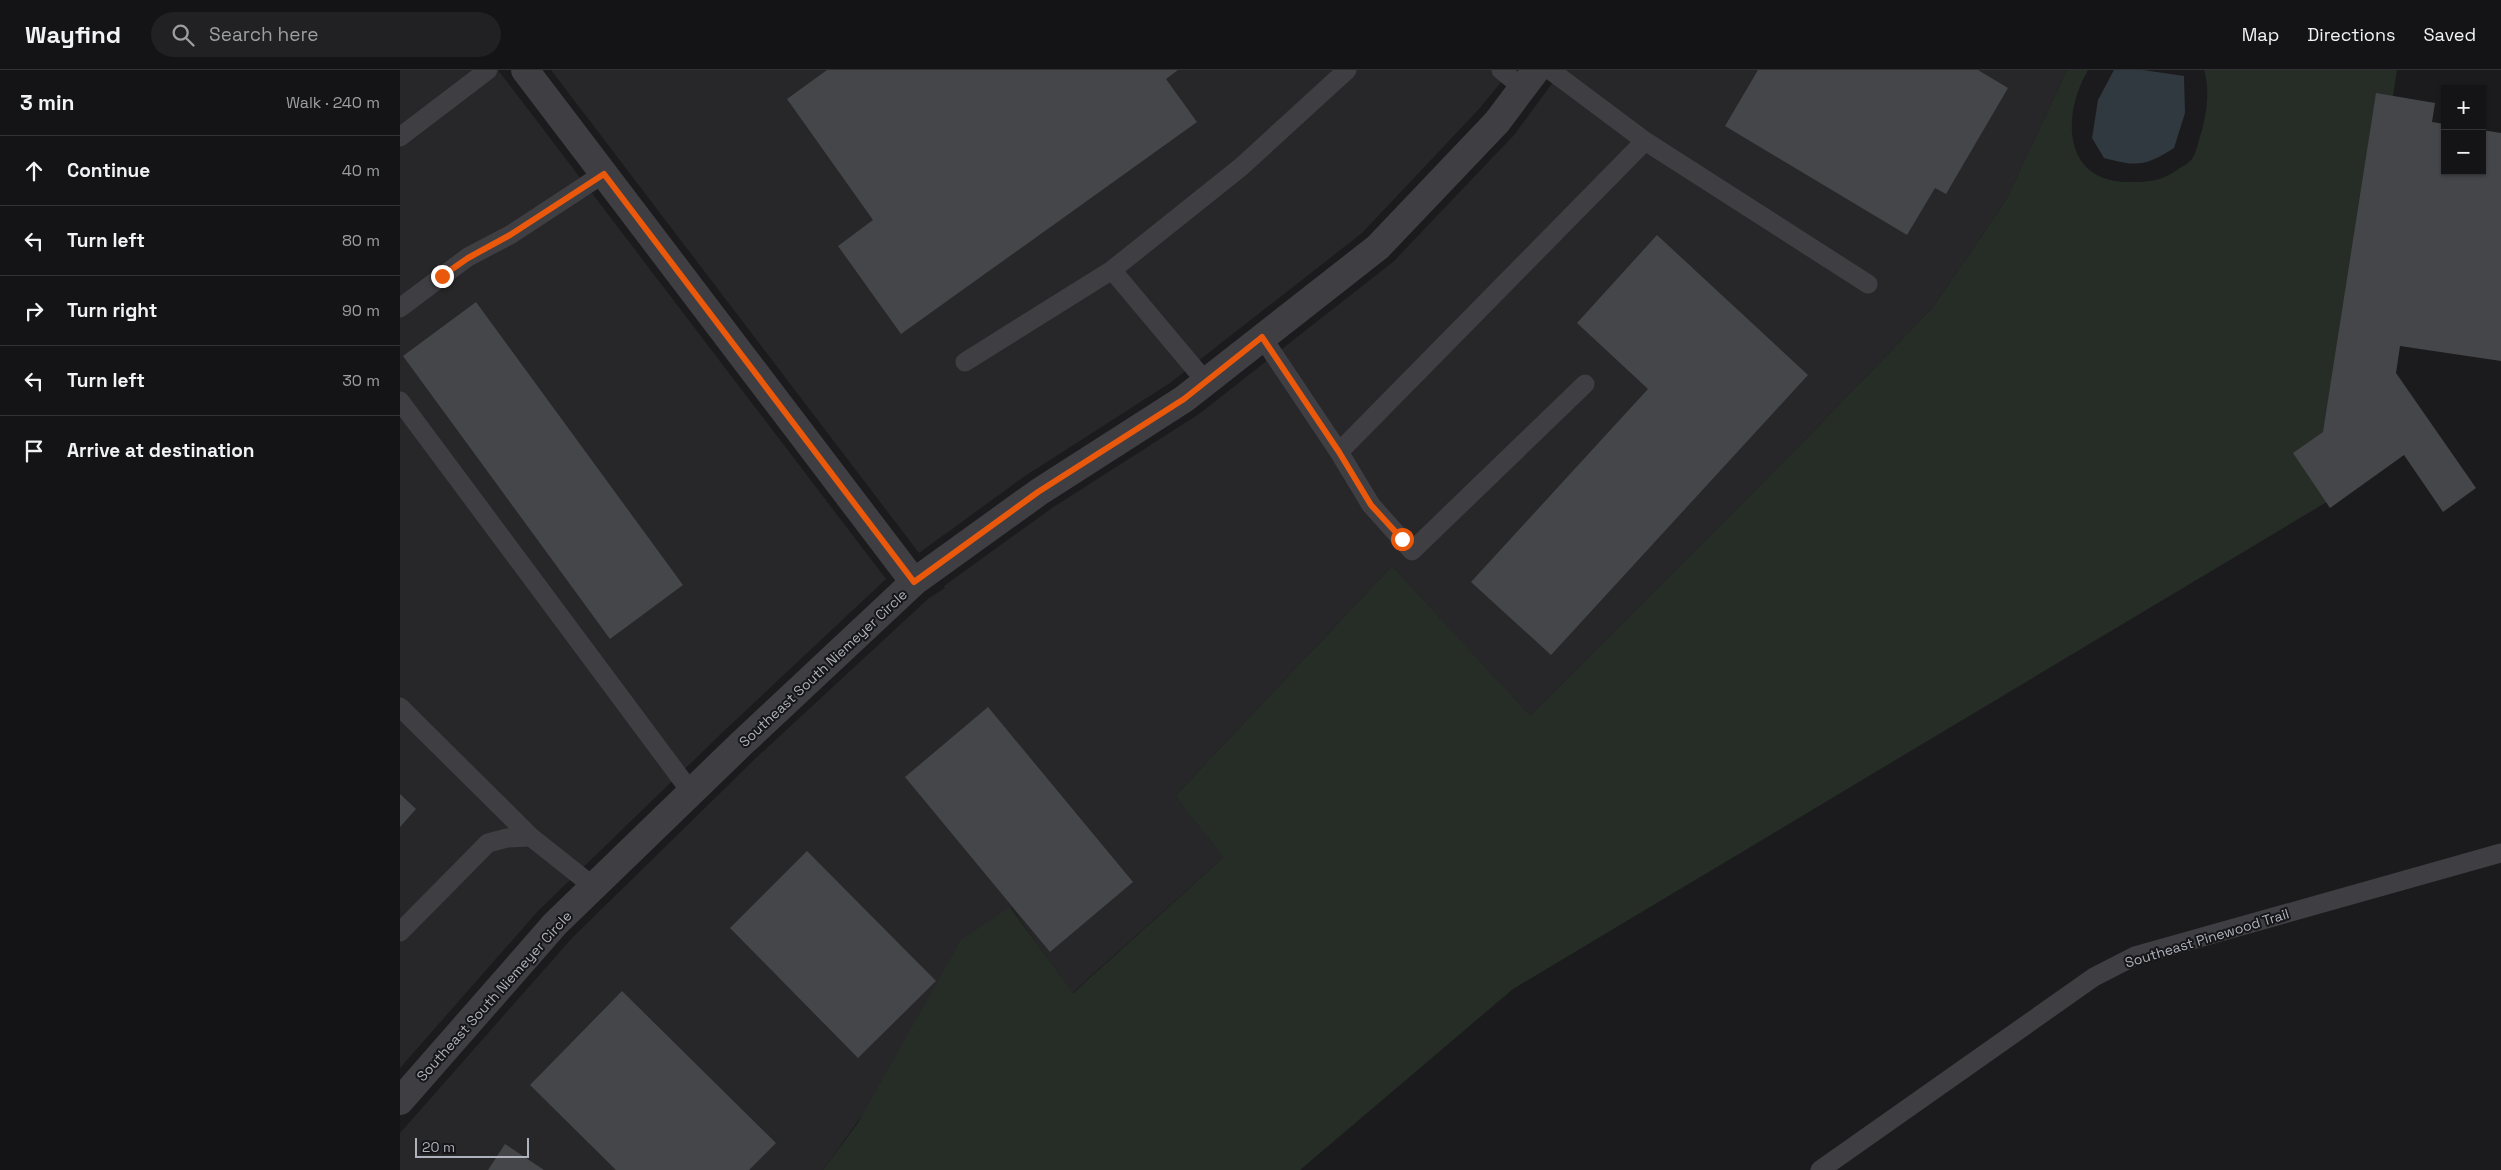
<!DOCTYPE html>
<meta charset="utf-8">
<style>
body{margin:0;font-family:"Space Grotesk",sans-serif;background:#212123;color:#f1f3f6}
.controls{position:absolute;right:15px;top:15px;display:grid;overflow:hidden;border-radius:0px;box-shadow:0 1px 4px #0004}
.controls button{width:45px;height:45px;display:grid;place-items:center;padding:0;border:0;border-bottom:1px solid #333335;background:#141416;color:#f1f3f6;font:25px sans-serif}
.scale{position:absolute;left:15px;bottom:12px;width:114px;box-sizing:border-box;padding-left:5px;border:2px solid #aeb2bb;border-top:0;font-size:14px;line-height:18px;white-space:nowrap;color:#aeb2bb;-webkit-text-stroke:4px #161518;paint-order:stroke}
.stop{position:absolute;width:15px;height:15px;margin:-11px;border:4px solid #ea580c;border-radius:50%;background:#fff}
.stop.end{background:#ea580c;border-color:#fff;box-shadow:0 1px 5px #0008}
.list{margin:0;padding:0;list-style:none}
h2{display:flex;justify-content:space-between;align-items:center;height:65px;margin:0;padding:0 20px;font-size:21px}
h2 small{font-size:16px;font-weight:400;color:#9d9ea1}
.list li{display:grid;grid-template-columns:32px 1fr auto;gap:15px;align-items:center;box-sizing:border-box;height:70px;padding:0 20px;border-top:1px solid #333335}
.list b{display:block;font-size:19px;white-space:nowrap}
.list em{font-size:16px;font-style:normal;color:#9d9ea1}
.icon{flex:none;width:28px;height:28px;fill:none;stroke:currentColor;stroke-width:2;stroke-linecap:round;stroke-linejoin:round}
.map{position:relative;flex:none;width:2101px;height:1100px;overflow:hidden}
header{display:flex;align-items:center;gap:30px;box-sizing:border-box;height:70px;padding:0 25px;background:#141416;border-bottom:1px solid #333335}
header strong{font-size:24px}
nav{display:flex;gap:28px;margin-inline-start:auto;font-size:18px}
.search{width:350px;height:45px;background:#212123;display:flex;align-items:center;gap:12px;box-sizing:border-box;padding:0 18px;border-radius:28px;color:#9d9ea1;font-size:19px}
main{display:flex}
aside{flex:1;background:#141416}
.map>svg:first-child{display:block}
.built{fill:#27272a}
.green{fill:#252d26}
.water{fill:#313940}
.building{fill:#45464a}
.lines{fill:none;stroke-linecap:round;stroke-linejoin:round}
.service{stroke:#3e3e43;stroke-width:19}
.minor{stroke:#3e3e43;stroke-width:28}
.route{stroke:#ea580c;stroke-width:6}
.labels{text-anchor:middle;dominant-baseline:central;stroke-width:4;stroke-linejoin:round;paint-order:stroke}
.street-label{font-size:14px;fill:#aeb2bb;stroke:#161518}
</style>
<header>
<strong>Wayfind</strong>
<div class="search"><svg class="icon" aria-label="search" viewBox="0 0 24 24"><circle cx="10" cy="10" r="6"/><path d="M15 15l6 6"/></svg>Search here</div>
<nav><a>Map</a><a>Directions</a><a>Saved</a></nav>
</header>
<main>
<aside>
<h2>3 min<small>Walk · 240 m</small></h2>
<ul class="list">
<li><svg class="icon" aria-label="ahead" viewBox="0 0 24 24"><path d="M12 20V5M6 11l6-6 6 6"/></svg><div><b>Continue</b></div><em>40 m</em></li>
<li><svg class="icon" aria-label="left" viewBox="0 0 24 24"><path d="M17 20v-9H6M10 6l-5 5 5 5"/></svg><div><b>Turn left</b></div><em>80 m</em></li>
<li><svg class="icon" aria-label="right" viewBox="0 0 24 24"><path d="M7 20v-9h11M14 6l5 5-5 5"/></svg><div><b>Turn right</b></div><em>90 m</em></li>
<li><svg class="icon" aria-label="left" viewBox="0 0 24 24"><path d="M17 20v-9H6M10 6l-5 5 5 5"/></svg><div><b>Turn left</b></div><em>30 m</em></li>
<li><svg class="icon" aria-label="arrive" viewBox="0 0 24 24"><path d="M6 21V4h12l-3 4 3 4H6"/></svg><div><b>Arrive at destination</b></div></li>
</ul>
</aside>
<div class="map">
<svg width="2101" height="1100" viewBox="0 0 2101 1100">
<rect width="100%" height="100%" fill="#1b1b1d"/>
<path class="built" d="M0,0h98l388,509 -161,151 -187,181 -138,157z
M151,0h960l-32,39 -117,124 -192,150 -145,93 -106,77z
M1162,0h505l-61,130 -73,107 -132,137 -272,273 -137,-151 -217,230 50,60 -153,137 -61,-86 -188,263h-423v-37l172,-195 185,-181 172,-159 16,-10 -1,-2 108,-78 147,-94 194,-152 121,-127z"/>
<path class="green" d="M1667,0h21c-27,46 -25,113 42,112 19,0 31,-1 47,-12 4,-3 12,-7 15,-11 5,-7 7,-21 10,-29 5,-18 8,-42 2,-60h193l-67,430 -817,489 -213,181h-477l34,-46 104,-184 49,-33 63,86 151,-136 -49,-61 217,-230 138,150 271,-272 132,-137 73,-107z"/>
<path class="water" d="M1714,0h29l41,6 1,37 -11,35c-28,18 -37,19 -70,10l-12,-20 6,-38z"/>
<path class="building" d="M427,0h351l-12,9 31,43 -296,212 -63,-88 35,-26 -86,-121z
M1358,0h220l30,18 -62,106 -11,-6 -28,47 -182,-109z
M1976,23l59,10 -3,19 13,2v47h37v-41l19,3v228l-101,-15 -4,27 80,115 -33,24 -39,-57 -74,53 -37,-55 30,-21z
M1257,165l151,140 -257,280 -80,-73 177,-193 -71,-66z
M76,232l207,283 -73,54 -207,-283z
M588,637l145,175 -83,70 -145,-175z
M0,724l16,15 -16,18z
M407,781l129,130 -78,77 -128,-130z
M222,921l154,152 -27,27h-133l-86,-85z
M105,1074l39,26h-56z"/>
<g class="lines">
<path class="service" d="M1101,0l23,19
M0,67l88,-67
M1245,71l223,143
M712,200l94,112
M0,238l68,-51 42,-22 93,-61
M862,267l77,115 306,-311 -95,-71
M565,292l147,-92 129,-103 106,-97
M0,331l291,391
M939,382l32,53 41,46 173,-167
M0,637l131,130
M0,862l88,-89 19,-5 24,-1 63,50
M1420,1100l274,-193 41,-21 366,-103"/>
<path class="minor" d="M125,0l389,512
M0,1031l155,-177 186,-180 173,-162 125,-90 145,-93 194,-152 119,-125 39,-52"/>
</g>
<g class="lines">
<path class="route" d="M42,206l26,-18 42,-23 94,-61 310,408 124,-90 146,-93 78,-62 77,115 32,53 31,34"/>
</g>
<g class="labels">
<g class="street-label">
<text transform="translate(423 598) rotate(-43)">Southeast South Niemeyer Circle</text>
<text transform="translate(1807 868) rotate(-17)">Southeast Pinewood Trail</text>
<text transform="translate(94 926) rotate(-48)">Southeast South Niemeyer Circle</text>
</g>
</g>
</svg>
<div class="controls">
<button>+</button>
<button>−</button>
</div>
<div class="scale">20 m</div>
<div class="stop" style="left:1002px;top:469px"></div>
<div class="stop end" style="left:42px;top:206px"></div>
</div>
</main>
